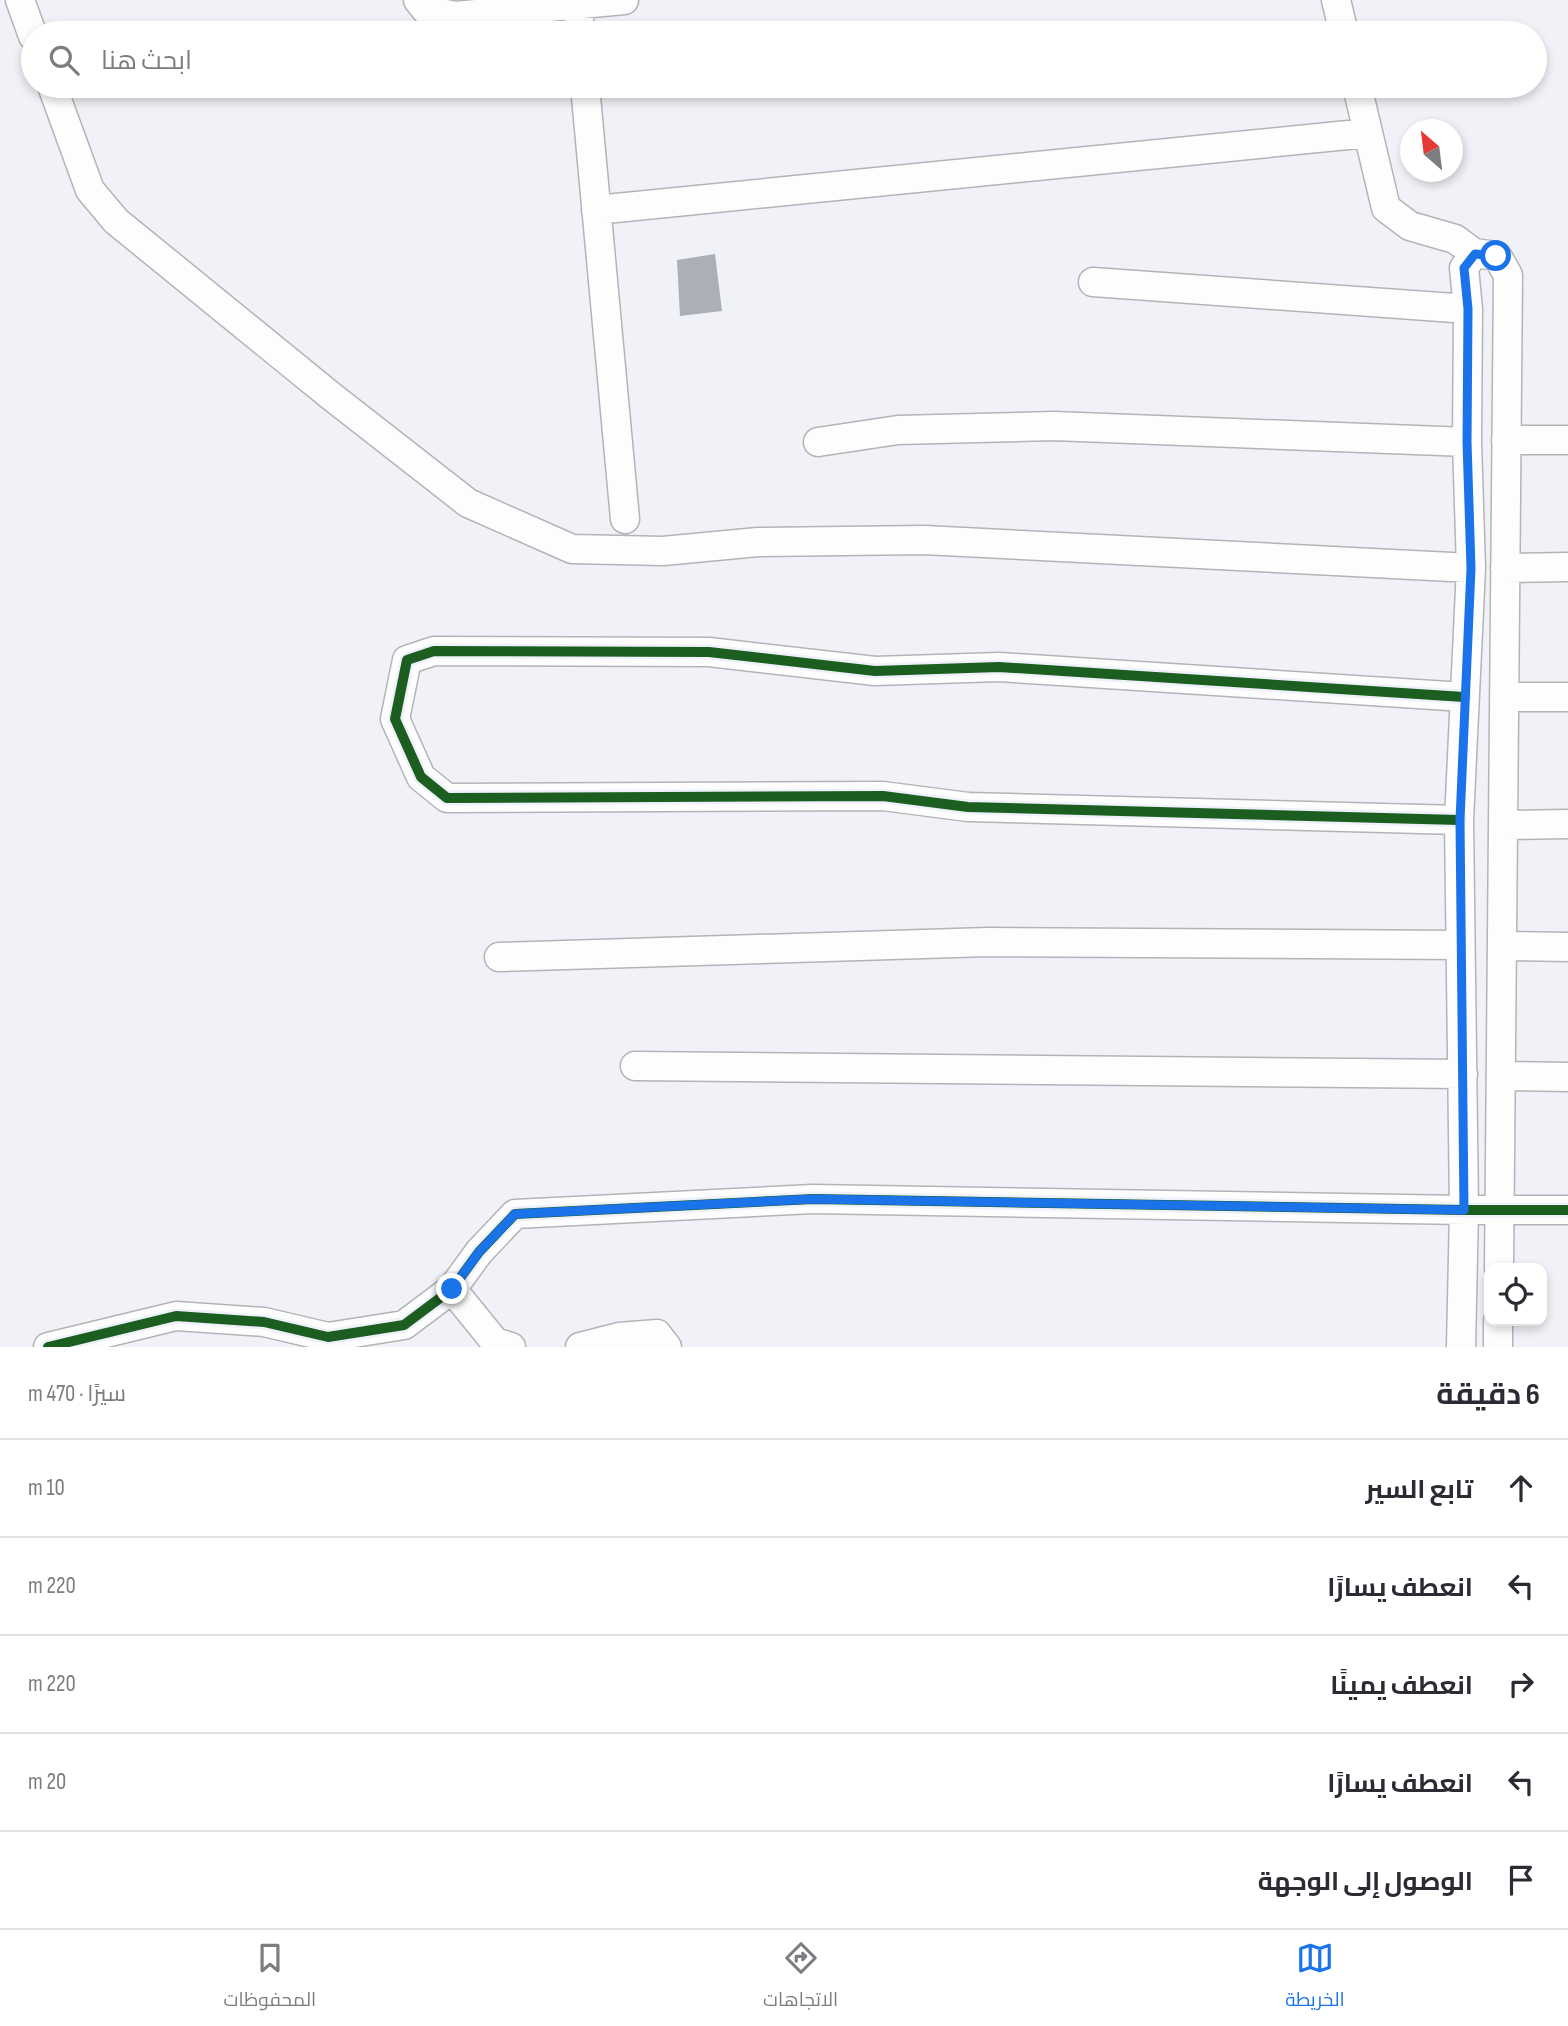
<!DOCTYPE html>
<html lang="ar">
<meta charset="utf-8">
<style>
body{margin:0;font-family:"Sofia Sans Condensed",Cairo,sans-serif;background:#f7f7f7;color:#2b2b33;direction:rtl}
.controls{position:absolute;right:21px;bottom:21px;display:grid;overflow:hidden;border-radius:14px;box-shadow:0 4px 10px #0003}
.controls button{width:63px;height:63px;display:grid;place-items:center;padding:0;border:0;border-bottom:2px solid #e1e1e2;background:#fff;color:#2b2b33;font:35px sans-serif}
.compass{position:absolute;left:1400px;top:119px;width:63px;height:63px;border-radius:50%;background:#fff;box-shadow:0 4px 10px #0003;rotate:332deg}
.stop{position:absolute;width:21px;height:21px;margin:-16px;border:5px solid #1a73e8;border-radius:50%;background:#fff}
.stop.end{background:#1a73e8;border-color:#fff;box-shadow:0 2px 7px #0008}
.list{margin:0;padding:0;list-style:none}
h2{display:flex;justify-content:space-between;align-items:center;height:91px;margin:0;padding:0 28px;font-size:30px}
h2 small{font-size:23px;font-weight:400;color:#7c7c81}
.list li{display:grid;grid-template-columns:46px 1fr auto;gap:21px;align-items:center;box-sizing:border-box;height:98px;padding:0 28px;border-top:2px solid #e1e1e2}
.list b{display:block;font-size:26px;white-space:nowrap}
.list em{font-size:23px;font-style:normal;color:#7c7c81}
.icon{flex:none;width:38px;height:38px;fill:none;stroke:currentColor;stroke-width:2;stroke-linecap:round;stroke-linejoin:round}
.map{position:relative;flex:none;width:1568px;height:1347px;overflow:hidden;direction:ltr}
.search{position:absolute;background:#fff;box-shadow:0 4px 10px #0003;left:21px;right:21px;top:21px;height:77px;display:flex;align-items:center;gap:18px;box-sizing:border-box;padding:0 24px;border-radius:38px;color:#7c7c81;font-size:26px}
.sheet{height:581px;background:#fff}
nav{display:flex;justify-content:space-around;align-items:center;box-sizing:border-box;height:98px;border-top:2px solid #e1e1e2;background:#fff;font-size:19px;color:#7c7c81}
nav a{display:grid;justify-items:center;gap:4px}
nav .on{color:#1a73e8}
.map>svg:first-child{display:block}
.building{fill:#acaeb8}
.lines{fill:none;stroke-linecap:round;stroke-linejoin:round}
.minor-casing{stroke:#b3b4b8;stroke-width:31}
.minor{stroke:#fdfdfe;stroke-width:28}
.cycleway-casing{stroke:#eef1fa;stroke-width:15}
.cycleway{stroke:#1b5e20;stroke-width:10}
.route{stroke:#1a73e8;stroke-width:9}
</style>
<div class="map">
<svg width="1568" height="1347" viewBox="0 0 1568 1347">
<rect width="100%" height="100%" fill="#f1f2f7"/>
<path class="building" d="M715,254l7,57 -42,5 -3,-56z"/>
<g class="lines">
<defs>
<path id="minor" d="M20,0l13,36
M418,0l8,10 29,6 169,-16
M1336,0l8,33
M578,5l2,28
M52,86l38,104 26,31 215,175 137,107 104,46 91,2 95,-9 166,-2 547,28
M585,86l40,433
M1357,86l29,122 24,18 45,13 19,14 23,3 11,19 -9,993
M596,210l772,-77
M1093,282l375,27
M1506,440h62
M818,442l80,-12 156,-4 413,16
M1505,568l63,-1
M1504,697h64
M1459,820l-491,-13 -85,-11 -436,2 -26,-21 -26,-58 12,-59 27,-9 275,1 166,19 124,-4 465,30
M1503,825l65,-1
M1502,946l66,1
M499,957l489,-15 472,3
M635,1066l828,8
M1501,1076l67,1
M452,1289l43,53 16,5
M48,1347l128,-31 88,6 64,15 76,-12 48,-36 27,-37 36,-38 298,-15 651,11h104
M580,1347l39,-10 38,-3 10,13
M1461,1347l3,-137 -5,-390 12,-252 -4,-126 1,-133 -4,-41 10,-15
M1498,1347v-26"/>
</defs>
<use href="#minor" class="minor-casing"/>
<use href="#minor" class="minor"/>
<defs>
<path id="cycleway" d="M1459,820l-491,-13 -85,-11 -436,2 -26,-21 -26,-58 12,-59 27,-9 275,1 166,19 124,-4 465,30
M48,1347l128,-31 88,6 64,15 76,-12 48,-36 27,-37 36,-38 298,-15 651,11h104"/>
</defs>
<use href="#cycleway" class="cycleway-casing"/>
<use href="#cycleway" class="cycleway"/>
</g>
<g class="lines">
<path class="route" d="M452,1289l27,-37 36,-38 298,-15 651,11 -4,-390 11,-252 -4,-126 1,-133 -4,-41 11,-14 21,2"/>
</g>
</svg>
<div class="controls">
<button><svg class="icon" aria-label="locate" viewBox="0 0 24 24"><circle cx="12" cy="12" r="6"/><path d="M12 2v4M12 18v4M2 12h4M18 12h4"/></svg></button>
</div>
<svg class="compass" viewBox="-18 -18 36 36"><path d="M0-13l5 13h-10z" fill="#e53935"/><path d="M0 13l5-13h-10z" fill="#7c7c81"/></svg>
<div class="stop" style="left:1496px;top:256px"></div>
<div class="stop end" style="left:452px;top:1289px"></div>
<div class="search"><svg class="icon" aria-label="search" viewBox="0 0 24 24"><circle cx="10" cy="10" r="6"/><path d="M15 15l6 6"/></svg>ابحث هنا</div>
</div>
<section class="sheet">
<h2>6 دقيقة<small>سيرًا · 470 m</small></h2>
<ul class="list">
<li><svg class="icon" aria-label="ahead" viewBox="0 0 24 24"><path d="M12 20V5M6 11l6-6 6 6"/></svg><div><b>تابع السير</b></div><em>10 m</em></li>
<li><svg class="icon" aria-label="left" viewBox="0 0 24 24"><path d="M17 20v-9H6M10 6l-5 5 5 5"/></svg><div><b>انعطف يسارًا</b></div><em>220 m</em></li>
<li><svg class="icon" aria-label="right" viewBox="0 0 24 24"><path d="M7 20v-9h11M14 6l5 5-5 5"/></svg><div><b>انعطف يمينًا</b></div><em>220 m</em></li>
<li><svg class="icon" aria-label="left" viewBox="0 0 24 24"><path d="M17 20v-9H6M10 6l-5 5 5 5"/></svg><div><b>انعطف يسارًا</b></div><em>20 m</em></li>
<li><svg class="icon" aria-label="arrive" viewBox="0 0 24 24"><path d="M6 21V4h12l-3 4 3 4H6"/></svg><div><b>الوصول إلى الوجهة</b></div></li>
</ul>
</section>
<nav>
<a class="on"><svg class="icon" aria-label="map" viewBox="0 0 24 24"><path d="M3 6l6-2 6 2 6-2v14l-6 2-6-2-6 2zM9 4v14M15 6v14"/></svg>الخريطة</a>
<a><svg class="icon" aria-label="directions" viewBox="0 0 24 24"><path d="M12 3l9 9-9 9-9-9zM9 14v-3h6M13 9l2 2-2 2"/></svg>الاتجاهات</a>
<a><svg class="icon" aria-label="saved" viewBox="0 0 24 24"><path d="M7 4h10v16l-5-4-5 4z"/></svg>المحفوظات</a>
</nav>
